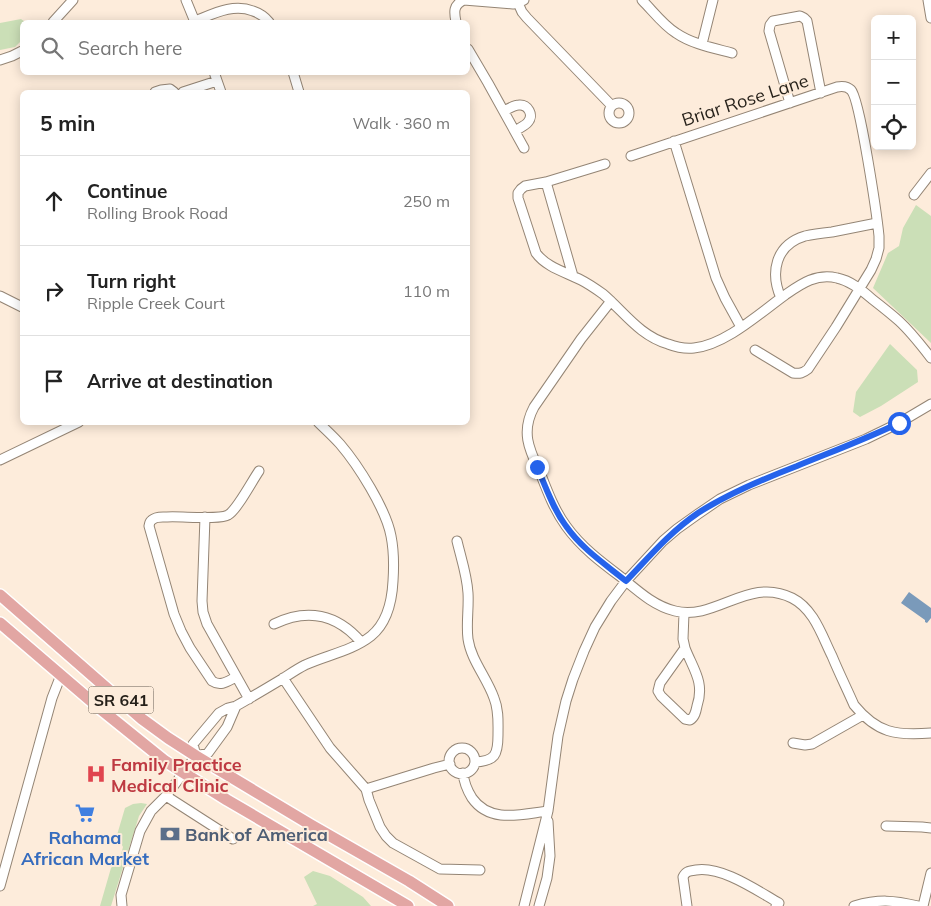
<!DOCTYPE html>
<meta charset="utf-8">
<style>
body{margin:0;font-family:Mulish,sans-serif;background:#f2f2f2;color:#222}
.controls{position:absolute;right:15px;top:15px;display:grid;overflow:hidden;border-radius:8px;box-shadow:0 2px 12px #0003}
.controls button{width:45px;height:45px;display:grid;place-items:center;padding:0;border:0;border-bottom:1px solid #e0e0e0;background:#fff;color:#222;font:25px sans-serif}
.stop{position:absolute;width:15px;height:15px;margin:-11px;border:4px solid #2563eb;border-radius:50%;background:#fff}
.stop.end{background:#2563eb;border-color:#fff;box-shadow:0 1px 5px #0008}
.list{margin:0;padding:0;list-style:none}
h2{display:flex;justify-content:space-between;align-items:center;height:65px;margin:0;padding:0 20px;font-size:21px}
h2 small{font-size:16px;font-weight:400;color:#767676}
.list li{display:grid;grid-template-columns:32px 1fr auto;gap:15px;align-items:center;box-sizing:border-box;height:90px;padding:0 20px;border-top:1px solid #e0e0e0}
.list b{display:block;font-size:19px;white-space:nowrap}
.list p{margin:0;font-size:16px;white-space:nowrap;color:#767676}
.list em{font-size:16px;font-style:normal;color:#767676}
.icon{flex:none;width:28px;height:28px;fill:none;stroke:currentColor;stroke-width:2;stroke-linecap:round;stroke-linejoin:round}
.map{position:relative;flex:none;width:931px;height:906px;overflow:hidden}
.search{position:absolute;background:#fff;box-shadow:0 2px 12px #0003;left:20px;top:20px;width:450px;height:55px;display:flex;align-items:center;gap:12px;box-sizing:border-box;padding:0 18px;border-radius:8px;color:#767676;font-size:19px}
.panel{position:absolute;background:#fff;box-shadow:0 2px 12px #0003;left:20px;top:90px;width:450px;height:335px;border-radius:8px}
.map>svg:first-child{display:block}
.green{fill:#cbdfb7}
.water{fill:#7a9aba}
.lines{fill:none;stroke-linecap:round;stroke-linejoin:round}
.minor-casing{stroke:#948575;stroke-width:11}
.major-casing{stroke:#fff;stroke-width:14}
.minor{stroke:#fff;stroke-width:9}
.major{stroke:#e2a6a3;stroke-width:11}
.route{stroke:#2563eb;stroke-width:6}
.labels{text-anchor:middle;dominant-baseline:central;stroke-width:4;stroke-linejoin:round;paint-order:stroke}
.shield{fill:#fdecdb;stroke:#655c52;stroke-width:1}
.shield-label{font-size:16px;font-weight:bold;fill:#241f18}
.street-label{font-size:18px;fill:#241f18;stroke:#fdecdb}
.health-label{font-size:18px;font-weight:bold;fill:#be3a42;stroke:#fdecdb;text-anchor:start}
.service-label{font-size:18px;font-weight:bold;fill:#4e5e75;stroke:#fdecdb;text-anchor:start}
.shop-label{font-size:18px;font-weight:bold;fill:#366cbe;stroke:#fdecdb}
</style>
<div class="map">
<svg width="931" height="906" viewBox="0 0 931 906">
<rect width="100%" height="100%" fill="#fdecdb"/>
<path class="green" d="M21,19l4,3h-3v18l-7,7 -15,3v-27z
M916,205l15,11v127l-58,-55 15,-35 11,-7 4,-18z
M890,344l27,26 1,12 -37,24 -21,11 -7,-5 3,-20z
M141,803l6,1 -8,12 -28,90h-11l11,-38 9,-10 3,-11 -6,-12 8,-27 8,-4z
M313,871l17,5 33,21 8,9h-58l4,-2 -13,-27z"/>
<path class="water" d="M909,592l22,16v10l-4,5 -2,-1v-2l-24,-17z"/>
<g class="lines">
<defs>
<path id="minor" d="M186,0l9,22
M642,0c11,11 21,25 34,33 16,11 37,15 56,20
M928,0l3,18
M518,3l4,9 5,6 85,88
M195,21c18,-7 38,-18 58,-10 6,2 12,6 16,11
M53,22l20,-22
M456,22c-2,-10 -3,-17 8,-22l49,4 5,-1 6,-3
M702,44l11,-44
M468,49l20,34 36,65
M0,60l12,-4 10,-5
M214,72l7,20
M293,72l6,20
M155,92l6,-2 9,-1 4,3
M183,92l34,-11
M790,103l-21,-72 1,-6 3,-4 27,-5 4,2 3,3 14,72
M609 113a10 10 0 1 1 20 0a10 10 0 1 1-20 0Z
M504,111c4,-2 10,-6 15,-6 9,-1 15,10 9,17 -3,4 -9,6 -13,9
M674,141l42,137 9,20 16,29
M631,156l206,-69c5,-1 10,-1 14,3 9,9 26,126 28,146v12l-3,11 -5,11 -35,57 -28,42c-5,4 -8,5 -15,4l-38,-23
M605,164l-59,18 -21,4 -4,3 -3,4v5l18,55c10,14 29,19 45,27 8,4 15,9 22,14 21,18 37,42 65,50 8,3 18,5 26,4 31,-3 66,-35 91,-53 16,-11 31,-22 52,-17 14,3 25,12 35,21 9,7 18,14 27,22 12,11 22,24 32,37
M546,182l27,94
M914,195l17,-22
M0,296l22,11
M781,298c-11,-25 -6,-53 24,-62 9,-2 18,-3 27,-4 15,-3 30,-6 45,-9
M611,301l-30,38 -47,68c-14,26 -4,44 7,68 7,18 14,36 25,51 15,21 35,36 55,51 17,14 33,29 54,34 41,10 74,-35 117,-13 22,11 30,38 40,58 7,17 15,33 22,49 23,28 42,31 77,28
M0,460l79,-38
M205,517l-3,84 1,11 4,12 42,75
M457,541c4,17 10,34 11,52 1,15 -2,31 0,46 3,21 19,39 26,59 5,12 4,25 4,37 0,20 -3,26 -23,27
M684,613l-1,26 2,9
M274,624c33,-16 63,-10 87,18
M685,648c8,21 20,34 12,58 -1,5 -2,11 -7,14l-5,-1 -24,-23 -3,-5 2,-8z
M236,677c-8,4 -15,10 -24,4l-22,-33 -9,-17 -7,-17 -25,-88c1,-3 0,-4 3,-6 4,-4 10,-3 15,-3 13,-1 53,3 61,-2 9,-5 24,-34 31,-44
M283,678l47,70 36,41 3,11 11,27 6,9 7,7 47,26 40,1
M793,743l12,2 7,-1 51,-29
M449 761a13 13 0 1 1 26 0a13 13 0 1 1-26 0Z
M196,756l-3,-12 26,-31 9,-5 8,-2c16,-9 31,-18 46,-27 8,-5 15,-10 23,-14 22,-10 47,-14 66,-29 16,-13 21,-35 22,-55 1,-15 1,-30 -2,-45 -5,-27 -33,-71 -51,-92 -7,-8 -15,-15 -22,-22
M463,773c1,10 4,17 9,25 18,26 50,16 76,13
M366,789l68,-21 16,-4
M166,796l67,43
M886,826l36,1 9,1
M0,886l52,-188 9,-23
M122,906l-1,-11 19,-64 11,-20 15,-15 30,-40 12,-3 19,-26 9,-21
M524,906l24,-95 10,-75 8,-35 7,-22 11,-28 11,-24 16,-26 15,-20 37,-40 14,-12 21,-15 22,-15 29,-14 117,-46 33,-16 32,-19
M539,906l8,-28 3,-22 -2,-35
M687,906l-4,-29c3,-6 6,-6 13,-7 26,-4 60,20 83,33l-3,3
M854,906c25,-7 39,-6 64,0
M923,906l8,-33"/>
<path id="major" d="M0,595l142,124 26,19 28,18 115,69 98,56 39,25
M0,623l98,84 67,54 62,39 181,106"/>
</defs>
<use href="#minor" class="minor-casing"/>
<use href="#major" class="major-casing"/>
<use href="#minor" class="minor"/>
<use href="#major" class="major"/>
</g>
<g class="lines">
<path class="route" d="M537,467c9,20 16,42 29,59 16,23 39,38 60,55 23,-24 44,-49 72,-68 31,-20 65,-34 99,-47 34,-14 69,-27 102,-43"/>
</g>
<defs>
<symbol id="hospital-bare" viewBox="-9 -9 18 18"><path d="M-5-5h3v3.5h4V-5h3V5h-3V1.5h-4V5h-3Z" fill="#e0444e" stroke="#fdecdb" stroke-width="2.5" paint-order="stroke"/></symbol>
<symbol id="supermarket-bare" viewBox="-9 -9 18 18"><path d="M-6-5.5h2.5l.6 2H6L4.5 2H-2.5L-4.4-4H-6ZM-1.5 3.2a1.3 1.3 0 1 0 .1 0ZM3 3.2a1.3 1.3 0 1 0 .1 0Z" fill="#3f7fe0" stroke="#fdecdb" stroke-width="2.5" paint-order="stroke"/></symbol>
<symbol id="bank-bare" viewBox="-9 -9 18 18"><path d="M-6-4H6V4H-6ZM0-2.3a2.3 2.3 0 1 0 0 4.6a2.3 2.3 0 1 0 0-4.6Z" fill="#5c6f8a" stroke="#fdecdb" stroke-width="2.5" paint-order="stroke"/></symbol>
</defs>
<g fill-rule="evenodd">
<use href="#hospital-bare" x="82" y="760" width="28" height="28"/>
<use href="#supermarket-bare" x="71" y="799" width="28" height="28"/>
<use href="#bank-bare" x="156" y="820" width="28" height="28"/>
</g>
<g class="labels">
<rect class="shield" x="88.5" y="686.5" width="65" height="27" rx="4"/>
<g class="shield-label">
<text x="121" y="700">SR 641</text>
</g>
<g class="street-label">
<text transform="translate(745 100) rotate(-18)">Briar Rose Lane</text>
</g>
<g class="health-label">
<text x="111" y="764">Family Practice<tspan x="111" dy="21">Medical Clinic</tspan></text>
</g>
<g class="service-label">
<text x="185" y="834">Bank of America</text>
</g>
<g class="shop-label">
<text x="85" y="837">Rahama<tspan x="85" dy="21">African Market</tspan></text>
</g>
</g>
</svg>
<div class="controls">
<button>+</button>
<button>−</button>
<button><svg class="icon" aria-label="locate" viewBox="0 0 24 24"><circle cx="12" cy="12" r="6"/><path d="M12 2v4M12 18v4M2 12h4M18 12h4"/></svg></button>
</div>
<div class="stop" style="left:899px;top:423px"></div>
<div class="stop end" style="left:537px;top:467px"></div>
<div class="search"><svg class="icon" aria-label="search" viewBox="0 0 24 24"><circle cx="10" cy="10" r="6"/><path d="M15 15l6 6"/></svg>Search here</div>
<section class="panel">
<h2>5 min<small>Walk · 360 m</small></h2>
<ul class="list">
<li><svg class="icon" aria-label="ahead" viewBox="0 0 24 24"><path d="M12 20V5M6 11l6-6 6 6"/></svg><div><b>Continue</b><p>Rolling Brook Road</p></div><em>250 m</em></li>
<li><svg class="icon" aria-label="right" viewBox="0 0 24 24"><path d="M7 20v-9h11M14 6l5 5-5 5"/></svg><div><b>Turn right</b><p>Ripple Creek Court</p></div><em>110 m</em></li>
<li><svg class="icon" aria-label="arrive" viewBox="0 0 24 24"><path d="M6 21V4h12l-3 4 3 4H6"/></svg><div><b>Arrive at destination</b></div></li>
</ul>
</section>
</div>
